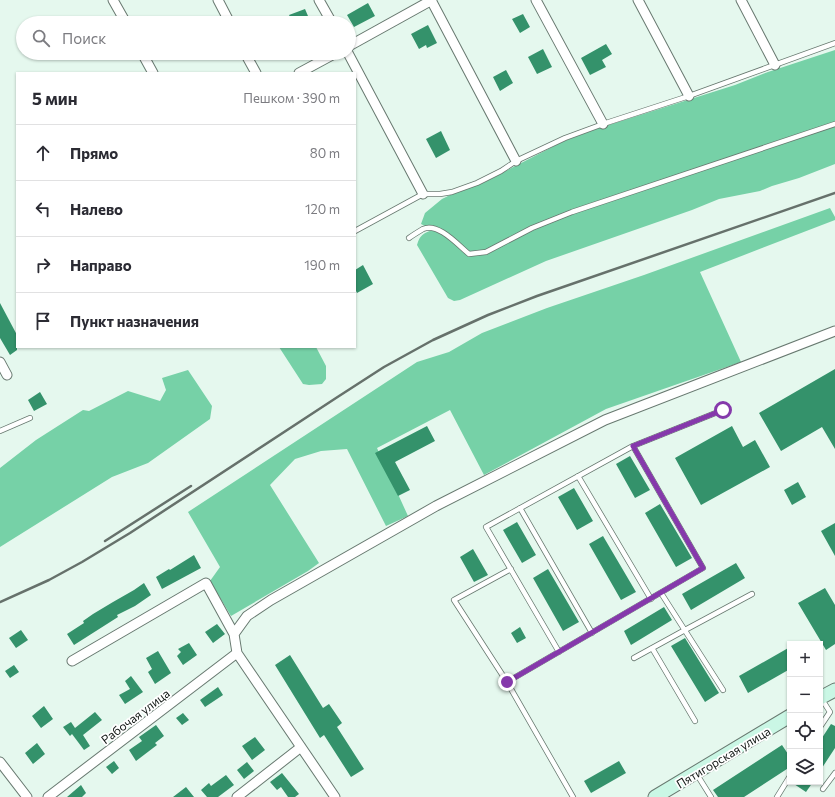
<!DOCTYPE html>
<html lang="ru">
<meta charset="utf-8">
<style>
body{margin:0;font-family:Commissioner,sans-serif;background:#f7f7f7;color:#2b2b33}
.controls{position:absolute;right:12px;bottom:12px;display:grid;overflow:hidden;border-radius:0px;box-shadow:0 1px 3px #0004}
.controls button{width:36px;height:36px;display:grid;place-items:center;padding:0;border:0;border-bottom:1px solid #e1e1e2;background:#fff;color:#2b2b33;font:20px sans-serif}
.stop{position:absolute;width:12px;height:12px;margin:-9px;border:3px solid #8539ab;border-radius:50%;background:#fff}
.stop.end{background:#8539ab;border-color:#fff;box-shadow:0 1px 4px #0008}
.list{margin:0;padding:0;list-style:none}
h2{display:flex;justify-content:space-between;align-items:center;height:52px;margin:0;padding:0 16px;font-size:17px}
h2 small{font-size:13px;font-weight:400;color:#7c7c81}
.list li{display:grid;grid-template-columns:26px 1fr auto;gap:12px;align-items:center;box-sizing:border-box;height:56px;padding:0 16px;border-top:1px solid #e1e1e2}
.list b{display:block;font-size:15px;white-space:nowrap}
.list em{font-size:13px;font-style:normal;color:#7c7c81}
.icon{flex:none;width:22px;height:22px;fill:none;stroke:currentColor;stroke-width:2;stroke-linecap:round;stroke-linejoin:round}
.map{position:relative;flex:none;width:835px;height:797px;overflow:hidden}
.search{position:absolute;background:#fff;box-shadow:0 1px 3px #0004;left:16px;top:16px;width:340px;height:44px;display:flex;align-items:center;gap:10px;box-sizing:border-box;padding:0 14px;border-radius:22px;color:#7c7c81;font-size:15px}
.panel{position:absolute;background:#fff;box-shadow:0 1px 3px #0004;left:16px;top:72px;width:340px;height:276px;border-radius:0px}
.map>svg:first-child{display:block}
.forest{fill:#76d1a7}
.building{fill:#34926b}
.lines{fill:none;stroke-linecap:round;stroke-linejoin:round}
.lane-casing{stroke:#687970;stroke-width:6}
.street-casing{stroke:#687970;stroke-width:11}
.secondary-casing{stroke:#687970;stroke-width:15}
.lane{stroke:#fff;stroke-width:4.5}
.street{stroke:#fff;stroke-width:9}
.secondary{stroke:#caf7e5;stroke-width:13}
.rail{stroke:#66716b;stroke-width:2.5}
.route{stroke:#8539ab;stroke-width:5}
.labels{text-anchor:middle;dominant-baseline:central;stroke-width:3.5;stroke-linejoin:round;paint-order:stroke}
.street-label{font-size:12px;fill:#111714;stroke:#fff}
</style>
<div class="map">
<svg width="835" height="797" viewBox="0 0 835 797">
<rect width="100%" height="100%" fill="#e5f8ee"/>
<path class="forest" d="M835,50v114l-36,14 -27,8 -12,5 -41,8 -27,11 -146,51 -86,39 -6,1 -6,-3 -31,-53c3,-10 6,-12 16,-15l-12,-6 4,-11 17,-14 10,-5 26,-9 86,-44 32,-12 139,-44 33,-13z
M830,208l5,9v3l-135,52 41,90 -135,47 -122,66 -34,-65 -73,38 31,68 -22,10 -39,-77 -26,2 -26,8 -25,26 49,78 -11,8 -77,45 -21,-35 10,-14 -32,-55 229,-150 32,-10 33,-19 65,-25 97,-33z
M279,347h37l10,19v13l-4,5 -13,1 -6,-1z
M188,370l24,36 -2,13 -62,44 -36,14 -112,70v-79l36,-28 47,-30 6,1 39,-20 32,10 6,-11 -4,-12z"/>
<path class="building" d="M368,3l7,13 -21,11 -7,-12z
M305,9l6,14h-18l-4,-8z
M523,14l7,13 -10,6 -8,-14z
M428,25l9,18 -10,5 -1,-3 -7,4 -8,-15z
M606,44l6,10 -10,6 4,7 -16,8 -9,-17z
M543,49l9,18 -15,7 -9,-17z
M506,70l7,13 -13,8 -7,-14z
M441,131l9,19 -14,8 -10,-19z
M363,265l10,19 -16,9 -2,-4v-19z
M0,303l17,32v15l-7,5 -10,-17z
M835,369v80l-13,-22 -41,24 -22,-38z
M40,392l7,12 -13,7 -6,-11z
M427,426l8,15 -40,21 15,28 -12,6 -23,-43z
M732,426l11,21 12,-7 15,27 -69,38 -26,-47z
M630,456l20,34 -15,8 -19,-34z
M798,482l8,15 -14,8 -8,-15z
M574,488l19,33 -16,9 -19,-33z
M660,504l32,54 -16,9 -31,-54z
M517,522l19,33 -14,8 -19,-33z
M835,523v33l-14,-25z
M603,536l33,56 -15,8 -32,-56z
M473,549l15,26 -14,7 -14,-25z
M194,555l7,13 -39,21 -6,-12 13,-8 1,1z
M736,563l9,15 -54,32 -9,-16z
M548,569l31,53 -16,9 -30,-53z
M144,583l7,12 -16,11 -18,9 1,2 -44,28 -7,-11 17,-11 -1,-2 10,-7 20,-12 21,-12z
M825,588l10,17v39l-9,6 -28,-47z
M664,607l8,13 -41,25 -7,-14z
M217,624l8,10 -12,9 -8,-11z
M520,627l6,11 -9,5 -6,-10z
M21,630l7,10 -12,8 -7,-10z
M685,638l34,55 -14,9 -34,-56z
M189,643l8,12 -14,10 -6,-9 4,-4 -3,-3z
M790,647v22l-42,24 -9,-17z
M158,651l13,22 -16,11 -7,-12 4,-3 -6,-11z
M290,655l33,53 6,-4 13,19 -5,4 27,42 -13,8 -27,-42 -4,3 -45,-73z
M14,665l5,7 -9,6 -5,-7z
M131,676l12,16 -18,12 -6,-9 11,-6 -5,-8z
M218,687l5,8 -18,12 -5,-7z
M44,706l9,13 -12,9 -9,-12z
M95,712l7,8 -19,15 7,11 -6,4 -12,-16 -2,2 -7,-9 8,-5 4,6z
M183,713l6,7 -7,5 -6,-7z
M831,724l4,2v22l-15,23v-30z
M156,725l8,11 -9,7 2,2 -21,16 -7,-11 13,-9 -3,-4z
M255,737l10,13 -13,10 -10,-14z
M37,743l8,11 -12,10 -8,-11z
M782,745l8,12v10l-46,30h-26l-5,-7z
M114,761l5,7 -7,6 -6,-7z
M619,761l7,12 -35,20 -7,-12z
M247,762l7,9 -10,8 -7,-9z
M282,773l17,21 -4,3h-7l-7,-10 -4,3 -7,-8z
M226,775l8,10 -16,12h-11l-6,-7 8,-7 2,3z
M791,782h22l-7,10z
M81,785l5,8 -4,4h-15z
M186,787l8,10h-21z"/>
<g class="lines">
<defs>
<path id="lane" d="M355,231l68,-37h17l12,-2 25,-9 24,-12 15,-10 49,-23 38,-14 86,-28 146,-53
M409,238c4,-3 9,-6 14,-9 15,-7 35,16 46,25l17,-2 46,-24 40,-16 263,-88
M0,431l30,-13
M633,446l90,-36
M578,476l73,123
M520,508l72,125
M661,593l62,97
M652,648l43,73
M559,652l-73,-125 147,-81 70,122 -196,114 66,115
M634,658l51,-28 67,-36
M507,682l-53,-82 57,-31
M820,727l10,-15 -9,-14
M696,773l15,24
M823,789l12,-16
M777,797l13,-21"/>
<path id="street" d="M113,0l13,23
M218,0l12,23
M319,0l13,23
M431,0l85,161
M536,0l67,124
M638,0l51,96
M741,0l34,65
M349,46l83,-46
M142,53l11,20
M245,53l11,20
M348,53l75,141
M299,73l37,-20
M0,362l7,13
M72,661l134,-78 28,51
M0,762l27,35
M48,797l189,-144
M237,797l64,-50
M335,797l-98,-144 -3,-19 13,-18 24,-16 165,-94 169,-86 230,-89"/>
<path id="secondary" d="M820,698l15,-8
M655,797l135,-81"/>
</defs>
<use href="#lane" class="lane-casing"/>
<use href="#street" class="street-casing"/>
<use href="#secondary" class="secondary-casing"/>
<use href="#lane" class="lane"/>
<use href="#street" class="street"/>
<use href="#secondary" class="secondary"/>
<path class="rail" d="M105,541l86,-55
M0,602l49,-22 33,-18 48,-29 206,-135 48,-31 49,-27 55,-25 49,-19 298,-103"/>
</g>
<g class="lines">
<path class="route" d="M507,682l196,-114 -70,-122 90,-36"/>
</g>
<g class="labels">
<g class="street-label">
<text transform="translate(135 716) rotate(-37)">Рабочая улица</text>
<text transform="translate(723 757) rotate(-31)">Пятигорская улица</text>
</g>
</g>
</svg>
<div class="controls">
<button>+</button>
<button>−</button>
<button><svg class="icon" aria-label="locate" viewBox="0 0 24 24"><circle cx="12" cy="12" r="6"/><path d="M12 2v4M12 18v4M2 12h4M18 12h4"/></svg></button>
<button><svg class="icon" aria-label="layers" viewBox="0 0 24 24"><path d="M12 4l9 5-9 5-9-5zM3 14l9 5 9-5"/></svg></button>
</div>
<div class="stop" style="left:723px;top:410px"></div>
<div class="stop end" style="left:507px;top:682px"></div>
<div class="search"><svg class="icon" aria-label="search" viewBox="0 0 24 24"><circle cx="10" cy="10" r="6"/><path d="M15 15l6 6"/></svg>Поиск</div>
<section class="panel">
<h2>5 мин<small>Пешком · 390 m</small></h2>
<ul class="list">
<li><svg class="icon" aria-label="ahead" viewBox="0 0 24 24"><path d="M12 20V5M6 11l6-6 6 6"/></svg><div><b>Прямо</b></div><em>80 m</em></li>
<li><svg class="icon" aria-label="left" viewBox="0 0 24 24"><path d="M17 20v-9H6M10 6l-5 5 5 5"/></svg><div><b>Налево</b></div><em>120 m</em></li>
<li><svg class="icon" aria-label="right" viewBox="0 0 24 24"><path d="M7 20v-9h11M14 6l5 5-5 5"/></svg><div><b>Направо</b></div><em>190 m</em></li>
<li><svg class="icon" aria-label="arrive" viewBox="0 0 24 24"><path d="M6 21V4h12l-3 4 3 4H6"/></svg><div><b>Пункт назначения</b></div></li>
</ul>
</section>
</div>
